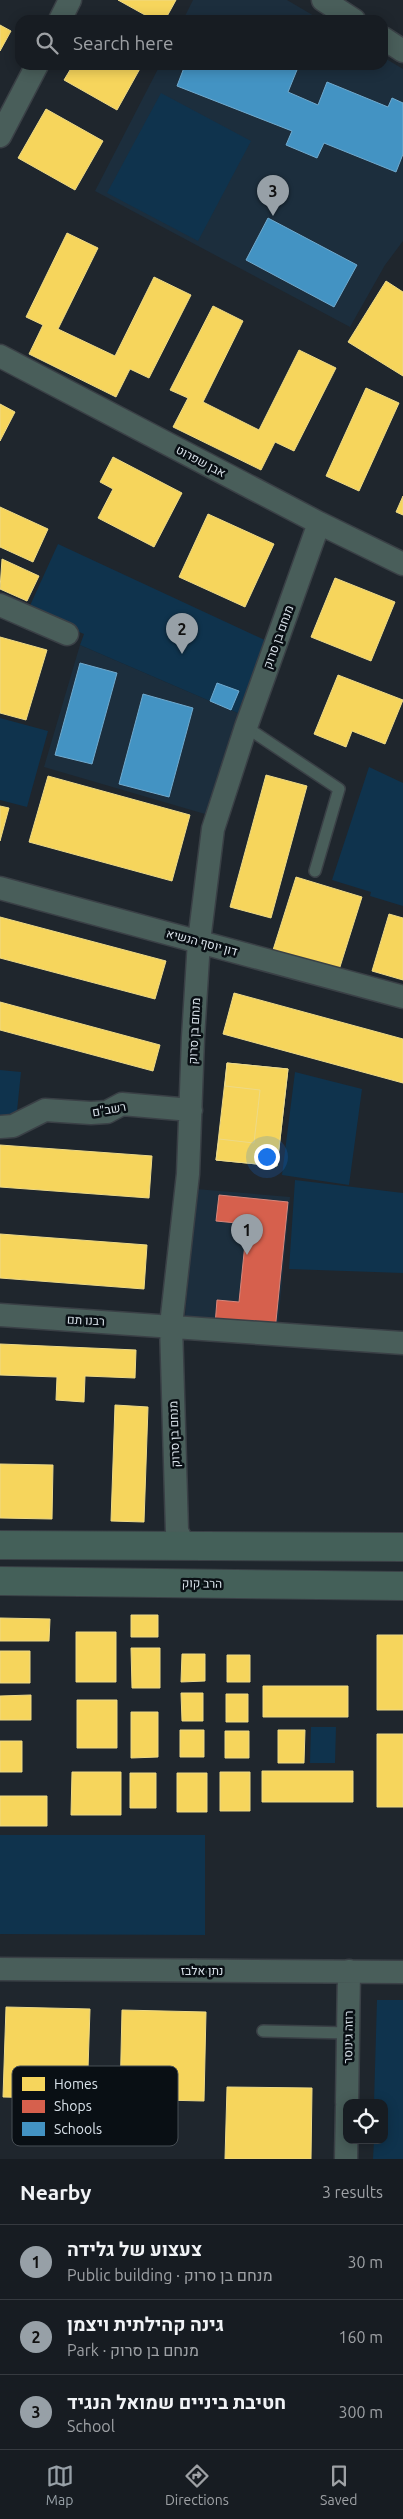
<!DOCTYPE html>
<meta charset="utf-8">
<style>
body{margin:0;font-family:Ubuntu,Heebo,sans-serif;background:#24292f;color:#f1f3f6}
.controls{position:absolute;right:15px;bottom:15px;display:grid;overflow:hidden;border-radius:10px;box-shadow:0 2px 12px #0003}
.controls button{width:45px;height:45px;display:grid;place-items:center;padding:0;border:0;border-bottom:1px solid #363a40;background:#171c22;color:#f1f3f6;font:25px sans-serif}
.you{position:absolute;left:266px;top:1156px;width:18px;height:18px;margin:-12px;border:4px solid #fff;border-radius:50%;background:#1a73e8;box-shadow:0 0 0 8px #1a73e833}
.badge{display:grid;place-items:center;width:32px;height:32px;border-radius:50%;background:#97a0a7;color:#111;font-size:16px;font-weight:700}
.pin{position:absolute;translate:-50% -41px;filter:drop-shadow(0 1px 2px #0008)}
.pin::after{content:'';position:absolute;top:26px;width:18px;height:15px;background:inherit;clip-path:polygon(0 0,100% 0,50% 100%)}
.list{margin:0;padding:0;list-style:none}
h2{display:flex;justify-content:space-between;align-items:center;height:65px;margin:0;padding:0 20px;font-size:21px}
h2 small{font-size:16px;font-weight:400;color:#9ea1a5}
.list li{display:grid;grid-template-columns:32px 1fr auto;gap:15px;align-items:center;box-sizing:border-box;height:75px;padding:0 20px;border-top:1px solid #363a40}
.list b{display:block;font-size:19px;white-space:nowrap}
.list p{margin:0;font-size:16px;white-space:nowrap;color:#9ea1a5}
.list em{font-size:16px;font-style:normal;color:#9ea1a5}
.icon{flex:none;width:28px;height:28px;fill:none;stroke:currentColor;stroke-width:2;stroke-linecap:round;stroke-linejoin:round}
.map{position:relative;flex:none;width:403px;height:2159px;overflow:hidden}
.search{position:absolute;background:#171c22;box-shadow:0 2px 12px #0003;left:15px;right:15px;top:15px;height:55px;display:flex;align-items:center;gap:12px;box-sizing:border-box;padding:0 18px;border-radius:15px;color:#9ea1a5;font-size:19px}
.sheet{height:290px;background:#171c22}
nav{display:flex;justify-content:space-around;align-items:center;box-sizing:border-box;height:70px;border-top:1px solid #363a40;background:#171c22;font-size:14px;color:#9ea1a5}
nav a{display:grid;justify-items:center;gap:2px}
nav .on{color:#97a0a7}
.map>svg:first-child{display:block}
.built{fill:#1c2e3d}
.green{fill:#0f334d}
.homes{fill:#f6d55c;stroke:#edd986}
.shops{fill:#d6604d;stroke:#d7877c}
.schools{fill:#4393c3;stroke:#70aace}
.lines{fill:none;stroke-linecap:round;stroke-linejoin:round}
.service-casing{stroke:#3a4046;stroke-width:14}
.minor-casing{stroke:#3a4046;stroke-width:25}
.secondary-casing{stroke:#3a4046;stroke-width:30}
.service{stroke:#495e5a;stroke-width:11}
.minor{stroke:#495e5a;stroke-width:22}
.secondary{stroke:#446059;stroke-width:28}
.labels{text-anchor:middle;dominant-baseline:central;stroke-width:5;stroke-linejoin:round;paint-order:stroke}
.street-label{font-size:12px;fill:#d8e1e9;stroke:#090f14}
.key{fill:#090f14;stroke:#474e54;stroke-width:1}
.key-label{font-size:14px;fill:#d8e1e9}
</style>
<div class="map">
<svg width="403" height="2159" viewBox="0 0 403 2159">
<rect width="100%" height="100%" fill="#1f262d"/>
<path class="built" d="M193,0h94l34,20h-138z
M383,57l20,12v172l-18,24 -35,62 -255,-136 65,-126h223z
M80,645l160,69 -35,100 -161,-47z
M196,1189l94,8 -13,139 -93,-9z"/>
<path class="green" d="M161,93l90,48 -53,100 -91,-48z
M58,544l209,97 -27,73 -160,-69 4,-11 -56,-24z
M0,718l48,13 -21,76 -27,-7z
M369,767l34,16v123l-33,-10 1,-4 -39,-12z
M0,1070l21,2 -4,39 -10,13 -7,-1z
M295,1072l67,17 -13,96 -67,-10z
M295,1180l108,13v80l-114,-4z
M311,1727h25l-1,36h-25z
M0,1835h205v100l-205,-1z
M377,2000h26v159h-30l1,-19h10v-37h-10z"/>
<path class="homes" d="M118,0h58l-11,20h-11z
M0,25l11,6 -11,20z
M73,65h69l-25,45 -53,-30z
M46,109l57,32 -28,49 -57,-32z
M67,233l31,15 -40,81 57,27 39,-79 37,18 -42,83 -19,-9 -14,28 -87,-43 14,-29 -17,-8z
M386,281l17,11v84l-55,-34z
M213,306l30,15 -40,81 56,28 40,-80 37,18 -42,83 -19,-9 -14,28 -88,-43 15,-29 -18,-8z
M366,388l33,15 -40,88 -33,-15z
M0,404l15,8 -15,29z
M113,457l69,36 -28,54 -56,-29 15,-29 -13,-7z
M403,496v19l-7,-3z
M0,507l48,22 -15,33 -33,-15z
M208,514l66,30 -29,63 -66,-30z
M2,559l37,17 -12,25 -27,-12z
M335,578l60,24 -24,59 -60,-24z
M0,637l47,13 -21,70 -26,-7z
M338,675l65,25 -18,44 -33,-13 -6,16 -32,-13z
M266,775l41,11 -36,132 -41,-11z
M48,776l142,39 -18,66 -143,-39z
M0,806l9,2 -9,33z
M296,877l66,20 -23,73 -66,-20z
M389,914l14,4v62l-31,-9z
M0,917l166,44 -11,38 -155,-41z
M234,993l169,46v44l-180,-49z
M0,1002l160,43 -7,26 -153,-41z
M227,1063l61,6 -11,97 -61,-6 3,-21 35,4 6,-53 -35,-4z
M227,1063l61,6 -11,97 -61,-6z
M0,1145l152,11 -3,42 -149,-11z
M0,1234l147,11 -3,44 -144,-11z
M0,1344l136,6 -1,28 -50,-2 -1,26 -28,-2 1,-23 -57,-2z
M115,1405l33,2 -4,115 -33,-1z
M0,1464l53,1 -1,54 -52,-1z
M131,1615h27v22h-27z
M0,1618l50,1 -1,22h-49z
M76,1632h40v50h-40z
M377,1635h26v75h-26z
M131,1648h29v40h-28z
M0,1651h30v32h-30z
M182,1654h23v27l-24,1z
M227,1655h23v27h-23z
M263,1686h85v31h-85z
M181,1693h22v28h-21z
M226,1694h22v28h-22z
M31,1695v25h-31v-24z
M77,1700h40v48h-40z
M131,1712h27v45l-27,1z
M180,1730h24v27h-24z
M278,1730h27l-1,33h-26z
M225,1731h24v27h-24z
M377,1734h26v73h-26z
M0,1741h22v31h-22z
M262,1771h91v31h-91z
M72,1772h49v43h-50z
M220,1772h30v39h-30z
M130,1773h26v35h-26z
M177,1773h30v39h-30z
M0,1796h47v30h-47z
M6,2007l84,2 -3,90 -84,-2z
M122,2010l84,2 -2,89 -84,-2z
M227,2087l85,1 -1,71h-86z"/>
<path class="shops" d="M219,1195l69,7 -13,129 -60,-6 2,-25 22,2 8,-78 -31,-3z"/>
<path class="schools" d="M185,65h114l-11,27 30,13 9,-23 61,25 4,-9 11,5v51l-7,18 -72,-29 -7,15 -31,-13 6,-14 -115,-45z
M268,218l89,47 -23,42 -88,-47z
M80,663l37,10 -25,91 -37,-9z
M217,683l22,8 -8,19 -21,-9z
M143,694l50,14 -24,89 -50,-13z"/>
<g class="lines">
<defs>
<path id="service" d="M246,727l93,62 -24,82
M263,2031l85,2"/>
<path id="minor" d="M323,0l31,20
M60,20l10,-20
M383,38l20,13
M0,136l37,-71
M0,356l319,167 84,41
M0,605l67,29
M0,888l403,109
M0,1127l13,-1 32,-16 46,3 16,-1 15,-8 69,6
M0,1315l403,28
M193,1547l-10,-4 -6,-12 -6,-206 17,-151 5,-136 6,-97 14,-112 33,-102 73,-204
M0,1969l403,3
M347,2103l2,-132
M346,2159l1,-52"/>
<path id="secondary" d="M0,1545l403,2
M0,1581l403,5"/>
</defs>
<use href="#service" class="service-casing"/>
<use href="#minor" class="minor-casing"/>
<use href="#secondary" class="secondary-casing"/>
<use href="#service" class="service"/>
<use href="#minor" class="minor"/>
<use href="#secondary" class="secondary"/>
</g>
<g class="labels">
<g class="street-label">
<text transform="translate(201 461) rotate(28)">אבן שפרוט</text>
<text transform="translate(278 637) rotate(-70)">מנחם בן סרוק</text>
<text transform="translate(202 942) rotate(15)">דון יוסף הנשיא</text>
<text transform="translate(194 1031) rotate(-87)">מנחם בן סרוק</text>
<text transform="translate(109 1109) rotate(-10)">רשב"ם</text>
<text transform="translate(86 1320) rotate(3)">רבנו תם</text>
<text transform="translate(174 1434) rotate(-92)">מנחם בן סרוק</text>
<text transform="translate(202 1583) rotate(1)">הרב קוק</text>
<text x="202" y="1970">נתן אלבז</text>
<text transform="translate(348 2037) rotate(-89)">רוזה גינוסר</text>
</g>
</g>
<rect x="12" y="2066" width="166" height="80" rx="8" class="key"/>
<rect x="22" y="2077" width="23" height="14" fill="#f6d55c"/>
<rect x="22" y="2100" width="23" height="13" fill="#d6604d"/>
<rect x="22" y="2122" width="23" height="14" fill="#4393c3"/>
<g class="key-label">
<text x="54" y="2089">Homes</text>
<text x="54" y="2111">Shops</text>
<text x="54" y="2134">Schools</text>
</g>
</svg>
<div class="controls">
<button><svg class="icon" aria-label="locate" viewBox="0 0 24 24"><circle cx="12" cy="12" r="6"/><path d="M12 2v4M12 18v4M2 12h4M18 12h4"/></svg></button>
</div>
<div class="you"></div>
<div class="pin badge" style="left:247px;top:1255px">1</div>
<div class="pin badge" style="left:182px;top:654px">2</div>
<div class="pin badge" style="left:273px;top:216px">3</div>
<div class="search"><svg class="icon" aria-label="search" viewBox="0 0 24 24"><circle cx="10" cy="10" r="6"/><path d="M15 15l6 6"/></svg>Search here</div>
</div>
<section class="sheet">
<h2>Nearby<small>3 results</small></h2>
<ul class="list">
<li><span class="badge">1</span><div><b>צעצוע של גלידה</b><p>Public building · מנחם בן סרוק</p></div><em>30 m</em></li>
<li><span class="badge">2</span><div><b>גינה קהילתית ויצמן</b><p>Park · מנחם בן סרוק</p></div><em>160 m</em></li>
<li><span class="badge">3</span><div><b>חטיבת ביניים שמואל הנגיד</b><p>School</p></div><em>300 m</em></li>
</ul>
</section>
<nav>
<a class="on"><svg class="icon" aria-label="map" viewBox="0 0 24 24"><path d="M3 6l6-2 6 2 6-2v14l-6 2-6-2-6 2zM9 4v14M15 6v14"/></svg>Map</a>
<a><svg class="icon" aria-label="directions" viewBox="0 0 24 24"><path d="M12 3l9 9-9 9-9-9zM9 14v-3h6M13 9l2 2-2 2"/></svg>Directions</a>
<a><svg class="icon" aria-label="saved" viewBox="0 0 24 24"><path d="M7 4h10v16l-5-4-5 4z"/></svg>Saved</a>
</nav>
